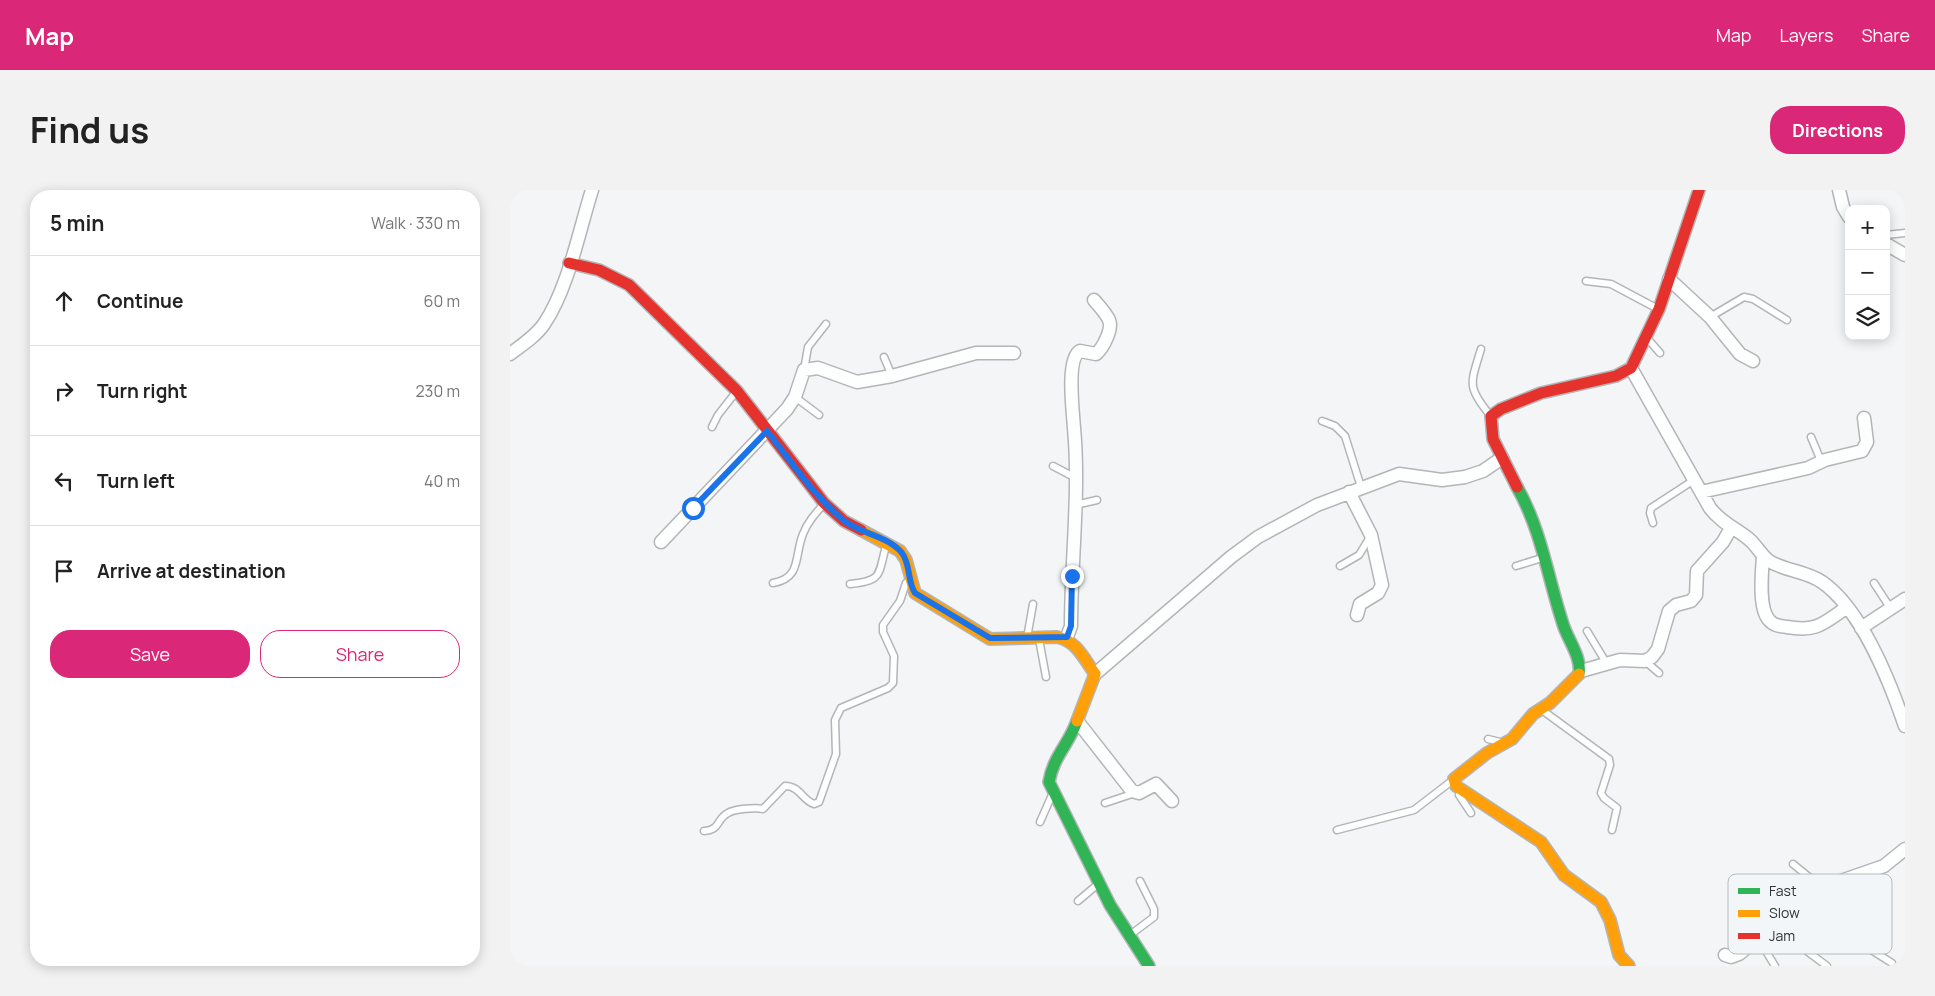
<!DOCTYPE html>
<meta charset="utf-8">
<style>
body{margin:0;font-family:Manrope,sans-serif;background:#f2f2f2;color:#222}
.controls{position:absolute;right:15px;top:15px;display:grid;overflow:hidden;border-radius:10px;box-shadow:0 2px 12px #0003}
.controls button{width:45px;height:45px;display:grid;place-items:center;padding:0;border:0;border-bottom:1px solid #e0e0e0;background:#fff;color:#222;font:25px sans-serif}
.stop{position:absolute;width:15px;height:15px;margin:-11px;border:4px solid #1a73e8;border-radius:50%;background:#fff}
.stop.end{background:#1a73e8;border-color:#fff;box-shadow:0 1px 5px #0008}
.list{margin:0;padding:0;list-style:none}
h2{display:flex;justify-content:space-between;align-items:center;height:65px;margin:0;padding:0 20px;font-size:21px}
h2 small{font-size:16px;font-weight:400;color:#767676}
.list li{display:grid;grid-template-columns:32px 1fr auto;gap:15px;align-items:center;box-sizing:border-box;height:90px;padding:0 20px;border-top:1px solid #e0e0e0}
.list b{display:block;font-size:19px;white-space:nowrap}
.list em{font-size:16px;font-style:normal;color:#767676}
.actions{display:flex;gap:10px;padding:15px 20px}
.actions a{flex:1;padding:11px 0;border:1px solid #db2777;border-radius:20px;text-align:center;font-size:18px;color:#db2777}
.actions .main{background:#db2777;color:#fff}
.icon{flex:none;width:28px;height:28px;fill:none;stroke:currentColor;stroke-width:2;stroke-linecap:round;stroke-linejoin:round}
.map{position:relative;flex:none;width:1395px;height:776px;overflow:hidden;border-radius:20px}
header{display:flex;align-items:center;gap:30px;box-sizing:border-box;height:70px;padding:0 25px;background:#db2777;color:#fff}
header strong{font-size:24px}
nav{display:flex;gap:28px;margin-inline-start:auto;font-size:18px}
.intro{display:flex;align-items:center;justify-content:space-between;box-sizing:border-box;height:120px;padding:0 30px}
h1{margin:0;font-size:35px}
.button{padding:12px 22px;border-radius:20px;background:#db2777;color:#fff;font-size:18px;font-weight:700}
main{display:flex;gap:30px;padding:0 30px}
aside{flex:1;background:#fff;border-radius:20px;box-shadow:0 2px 12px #0003}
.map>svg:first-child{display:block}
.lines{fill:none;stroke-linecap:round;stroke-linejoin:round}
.lane-casing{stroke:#b3b5b6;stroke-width:9}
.street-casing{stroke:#b3b5b6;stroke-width:15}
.fast-casing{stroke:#b3b5b6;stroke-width:14}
.slow-casing{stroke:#b3b5b6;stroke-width:14}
.jam-casing{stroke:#b3b5b6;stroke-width:14}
.lane{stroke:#fdfefe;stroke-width:6}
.street{stroke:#fdfefe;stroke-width:12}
.fast{stroke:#30b455;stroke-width:11}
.slow{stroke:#ff9f0a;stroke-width:11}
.jam{stroke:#e5322d;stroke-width:11}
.route{stroke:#1a73e8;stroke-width:6}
.key{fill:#f2f6f8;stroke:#b8bbbd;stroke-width:1}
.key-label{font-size:14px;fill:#303132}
</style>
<header>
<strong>Map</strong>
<nav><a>Map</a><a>Layers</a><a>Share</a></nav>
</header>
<div class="intro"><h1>Find us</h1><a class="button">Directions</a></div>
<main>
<aside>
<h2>5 min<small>Walk · 330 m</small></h2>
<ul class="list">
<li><svg class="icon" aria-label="ahead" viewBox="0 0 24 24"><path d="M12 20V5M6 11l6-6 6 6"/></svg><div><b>Continue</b></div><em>60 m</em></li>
<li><svg class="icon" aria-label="right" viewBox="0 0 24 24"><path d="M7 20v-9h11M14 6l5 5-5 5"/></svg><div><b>Turn right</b></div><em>230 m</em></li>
<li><svg class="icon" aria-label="left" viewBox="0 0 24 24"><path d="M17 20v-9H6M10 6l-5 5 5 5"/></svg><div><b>Turn left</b></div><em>40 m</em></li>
<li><svg class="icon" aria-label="arrive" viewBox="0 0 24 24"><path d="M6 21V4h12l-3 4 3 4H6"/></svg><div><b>Arrive at destination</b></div></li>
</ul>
<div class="actions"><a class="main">Save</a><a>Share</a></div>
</aside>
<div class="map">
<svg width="1395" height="776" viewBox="0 0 1395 776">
<rect width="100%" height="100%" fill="#f3f5f7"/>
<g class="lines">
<defs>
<path id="lane" d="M1376,45l19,-2
M1076,91l25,3 47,25
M1200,127l34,-20 9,2 34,21
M1137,148l13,15
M971,159c-10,34 -15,37 9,66
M374,167l8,19
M294,180l4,-23 18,-23
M285,207l24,18
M812,231l13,5 10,10 16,51
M202,237l6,-12 18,-23
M1301,247l10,24
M543,276l21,11
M565,315l22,-5
M1143,333l-3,-10 1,-5 43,-28
M830,376l19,-11 11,-18
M1006,376l26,-8
M263,393c29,-5 21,-27 30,-49 4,-11 12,-20 20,-29
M1364,393l17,26
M340,394c33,-3 28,-9 36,-38
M1077,441l20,33
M517,448l6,-34
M529,449l7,38
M1135,471l14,12
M1032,520l67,49 1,6 -9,28 3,5 13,10 -5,22
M978,549l12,3
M949,605l12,18
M595,613l30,-10
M530,632l12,-27
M827,640l77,-20 39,-30
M194,641c17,-1 12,-12 24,-18 6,-4 28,-6 35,-4l22,-23c15,0 17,14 29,18l5,-2 17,-48 -1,-34 6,-12 47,-20 5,-5 1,-27 -11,-24v-7l17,-24 6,-18
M1283,674l32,26
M568,711l20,-17
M1295,713l28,23 59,37
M1263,736l54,40
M620,745l24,-18v-8l-14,-28
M1248,748l17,28"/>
<path id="street" d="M1329,0l4,17 6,10
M1376,54l19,11
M1159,89l41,38 30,37 13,7
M0,164c12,-9 26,-18 34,-30 24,-35 35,-93 48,-134
M1121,178l79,140c12,16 28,21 41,33 7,7 11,15 18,20 16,10 37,10 53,21 39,27 68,100 83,144
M839,302l22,43 11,50 -4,8 -18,11 -3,11
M1191,302l107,-24 17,-8 37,-9 5,-9 -3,-24
M151,352l126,-133 8,-12 9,-27 14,-2 39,14 35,-6 84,-23h38
M1253,366c-1,16 -5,52 6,64 5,6 11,6 18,7 30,5 35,-3 59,-19
M1351,438l44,-29
M557,447l4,-11c0,-65 9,-134 3,-198 -1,-16 -8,-69 6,-77l16,3c7,-6 17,-25 13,-34 -3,-7 -10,-14 -15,-20
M1071,481l39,-11 25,1 7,-4 6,-8 11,-38 7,-6 15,-4 5,-6 1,-24 26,-29 8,-14
M585,484l136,-117 27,-20 59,-32 82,-31 43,6 23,-3 18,-6 19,-13
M568,532l54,69 7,2 17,-9 16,17
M1215,765l6,2 8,-3 48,-39 48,-32 49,-17 21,-17"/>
<path id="fast" d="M1007,297c25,44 31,93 47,140 5,14 18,32 15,47
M567,531c-8,23 -24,36 -28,61l61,123 39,61"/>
<path id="slow" d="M351,340l39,21 6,9 9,33 75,46 67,-2c20,4 27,22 38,37l-18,47
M1069,484l-29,29 -17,11 -21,25 -25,14 -33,26 2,7 85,56 23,33 37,27 9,18 9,35 10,11"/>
<path id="jam" d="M59,73l30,7 30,15 108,106 87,112 20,18 17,9
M1007,297l-24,-48 -2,-23 10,-7 40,-16 75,-17 15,-8 28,-59 40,-119"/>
</defs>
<use href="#lane" class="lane-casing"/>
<use href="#street" class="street-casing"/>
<use href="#fast" class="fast-casing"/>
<use href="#slow" class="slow-casing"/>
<use href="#jam" class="jam-casing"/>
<use href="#lane" class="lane"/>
<use href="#street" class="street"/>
<use href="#fast" class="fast"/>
<use href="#slow" class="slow"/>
<use href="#jam" class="jam"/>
</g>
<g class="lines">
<path class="route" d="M183,318l74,-77c24,30 46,64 75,88 17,15 45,16 60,34 9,12 5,28 13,40l75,45 77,-1 4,-11 1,-50"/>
</g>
<rect x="1218" y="684" width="164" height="80" rx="8" class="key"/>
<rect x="1228" y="698" width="22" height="6" fill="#30b455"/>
<rect x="1228" y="720" width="22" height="7" fill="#ff9f0a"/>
<rect x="1228" y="743" width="22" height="6" fill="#e5322d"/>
<g class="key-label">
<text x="1259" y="706">Fast</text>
<text x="1259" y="728">Slow</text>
<text x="1259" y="751">Jam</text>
</g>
</svg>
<div class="controls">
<button>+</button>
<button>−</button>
<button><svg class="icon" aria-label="layers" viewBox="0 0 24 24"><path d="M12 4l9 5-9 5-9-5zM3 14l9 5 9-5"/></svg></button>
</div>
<div class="stop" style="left:183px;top:318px"></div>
<div class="stop end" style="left:562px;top:386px"></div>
</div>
</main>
